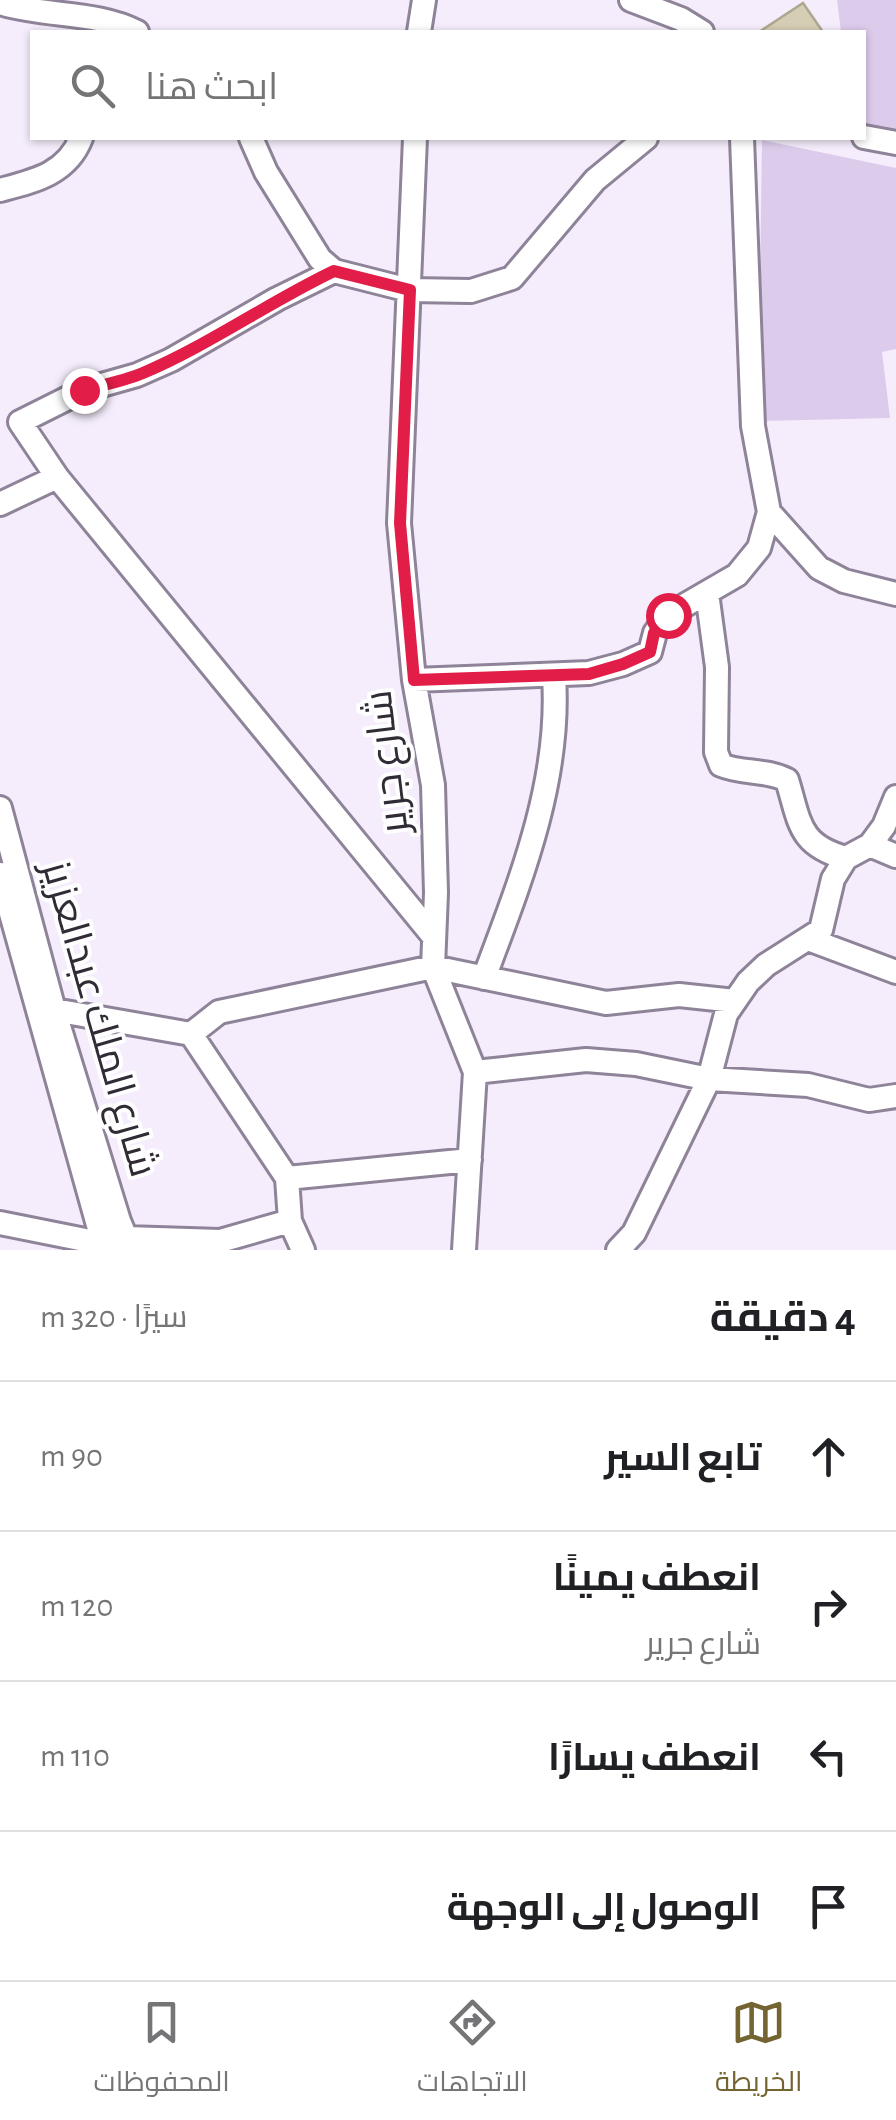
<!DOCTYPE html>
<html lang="ar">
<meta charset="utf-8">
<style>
body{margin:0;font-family:"Alegreya Sans",Cairo,sans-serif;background:#f2f2f2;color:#202124;direction:rtl}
.stop{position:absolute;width:30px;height:30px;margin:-22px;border:8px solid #e11d48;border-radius:50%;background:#fff}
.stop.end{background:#e11d48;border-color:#fff;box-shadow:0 2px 10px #0008}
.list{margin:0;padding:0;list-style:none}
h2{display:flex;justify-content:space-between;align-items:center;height:130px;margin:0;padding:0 40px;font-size:42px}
h2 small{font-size:32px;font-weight:400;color:#757577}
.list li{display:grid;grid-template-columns:65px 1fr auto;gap:30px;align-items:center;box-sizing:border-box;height:150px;padding:0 40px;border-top:2px solid #e0e0e0}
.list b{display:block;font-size:38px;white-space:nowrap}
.list p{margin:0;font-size:32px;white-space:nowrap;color:#757577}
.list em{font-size:32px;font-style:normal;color:#757577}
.icon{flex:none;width:55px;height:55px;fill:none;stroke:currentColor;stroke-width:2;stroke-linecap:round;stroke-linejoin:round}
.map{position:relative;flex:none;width:896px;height:1250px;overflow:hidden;direction:ltr}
.search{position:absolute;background:#fff;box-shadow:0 2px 8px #0004;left:30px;right:30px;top:30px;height:110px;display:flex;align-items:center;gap:25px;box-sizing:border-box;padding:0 35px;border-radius:0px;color:#757577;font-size:38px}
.sheet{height:730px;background:#fff}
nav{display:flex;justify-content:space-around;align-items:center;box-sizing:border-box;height:140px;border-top:2px solid #e0e0e0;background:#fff;font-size:28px;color:#757577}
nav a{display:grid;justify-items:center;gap:5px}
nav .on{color:#746432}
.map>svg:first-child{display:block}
.green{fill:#dccbeb}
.building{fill:#d5ceb5;stroke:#aea78f;stroke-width:2.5}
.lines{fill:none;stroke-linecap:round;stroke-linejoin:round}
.minor-casing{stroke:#8e8398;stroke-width:28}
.minor{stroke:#fff;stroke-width:22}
.route{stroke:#e11d48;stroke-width:12}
.labels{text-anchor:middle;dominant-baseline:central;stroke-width:8;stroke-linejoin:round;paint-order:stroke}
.street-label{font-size:40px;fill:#302b34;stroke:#fefefe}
</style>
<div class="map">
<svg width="896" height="1250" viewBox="0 0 896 1250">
<rect width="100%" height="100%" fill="#f5edfc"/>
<path class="green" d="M837,0h59v139l-32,-6v-101h-23z
M762,140l134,28v181l-14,3 8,66 -132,3z"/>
<path class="building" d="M803,3l20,29h-64z"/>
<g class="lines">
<defs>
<path id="minor" d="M631,0l50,19 21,13
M0,3c44,14 97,8 137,29
M419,32l5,-32
M864,137l32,6
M251,138l15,34 54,87 14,12 75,19 62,1 41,-13 83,-98 51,-42
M415,138l-16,385 15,157 19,105 3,108 -3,74 42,105 -11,178
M0,190c34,-9 67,-16 81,-52
M57,477l-37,-55 64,-32 53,-15 34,-15 106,-61 57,-28
M0,504l57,-27 377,460
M769,512l50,56 25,13 52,13
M707,593l10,74 -1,85 5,13c21,9 45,4 66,15 13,42 11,65 59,78
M414,680l175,-7 34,-9 27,-12 5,-19 13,-18 69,-40 22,-27 10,-36 -16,-86 -11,-288
M0,808l54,202 65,211 12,29
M870,845l26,11
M0,874l98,351 10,25
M808,939l88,33
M484,978c36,-96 77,-197 70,-301
M54,1010l137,24 96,144 183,-18
M191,1034l28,-22 214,-45 173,36 73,-8 56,6
M475,1072l111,-12 50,4 73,15 99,6 61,15 27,-4
M287,1178l3,43 13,29
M0,1223l105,21
M126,1238l94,3 70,-20
M618,1250l16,-17 75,-154 17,-65 22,-32 18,-17 55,-35 12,-51 13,-21 24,-13 14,-19 12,-29"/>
</defs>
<use href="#minor" class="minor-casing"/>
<use href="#minor" class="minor"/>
</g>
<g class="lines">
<path class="route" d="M84,390c19,-5 40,-9 59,-17 66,-28 126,-71 191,-102l76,19 -10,233 14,157 175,-6 34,-10 27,-12 4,-19 14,-18"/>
</g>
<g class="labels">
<g class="street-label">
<text transform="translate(387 762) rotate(-97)">شارع جرير</text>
<text transform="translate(99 1019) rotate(74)">شارع الملك عبدالعزيز</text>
</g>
</g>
</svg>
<div class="stop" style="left:668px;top:615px"></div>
<div class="stop end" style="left:84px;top:390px"></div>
<div class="search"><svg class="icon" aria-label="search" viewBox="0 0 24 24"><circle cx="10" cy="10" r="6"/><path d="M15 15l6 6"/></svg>ابحث هنا</div>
</div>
<section class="sheet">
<h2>4 دقيقة<small>سيرًا · 320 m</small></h2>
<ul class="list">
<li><svg class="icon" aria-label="ahead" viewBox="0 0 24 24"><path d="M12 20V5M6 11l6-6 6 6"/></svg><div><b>تابع السير</b></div><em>90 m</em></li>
<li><svg class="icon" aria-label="right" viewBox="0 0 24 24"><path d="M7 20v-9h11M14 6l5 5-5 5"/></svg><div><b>انعطف يمينًا</b><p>شارع جرير</p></div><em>120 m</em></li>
<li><svg class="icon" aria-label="left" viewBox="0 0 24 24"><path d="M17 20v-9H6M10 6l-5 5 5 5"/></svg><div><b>انعطف يسارًا</b></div><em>110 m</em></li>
<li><svg class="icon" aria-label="arrive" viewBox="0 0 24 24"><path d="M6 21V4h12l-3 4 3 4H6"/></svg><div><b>الوصول إلى الوجهة</b></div></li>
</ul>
</section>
<nav>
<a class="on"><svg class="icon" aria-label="map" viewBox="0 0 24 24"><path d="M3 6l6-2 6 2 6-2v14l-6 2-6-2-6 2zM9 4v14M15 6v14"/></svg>الخريطة</a>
<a><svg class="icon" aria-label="directions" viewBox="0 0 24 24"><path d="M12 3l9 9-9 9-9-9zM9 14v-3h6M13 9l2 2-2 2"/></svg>الاتجاهات</a>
<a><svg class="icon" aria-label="saved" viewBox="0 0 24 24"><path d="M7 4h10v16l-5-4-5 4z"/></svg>المحفوظات</a>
</nav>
